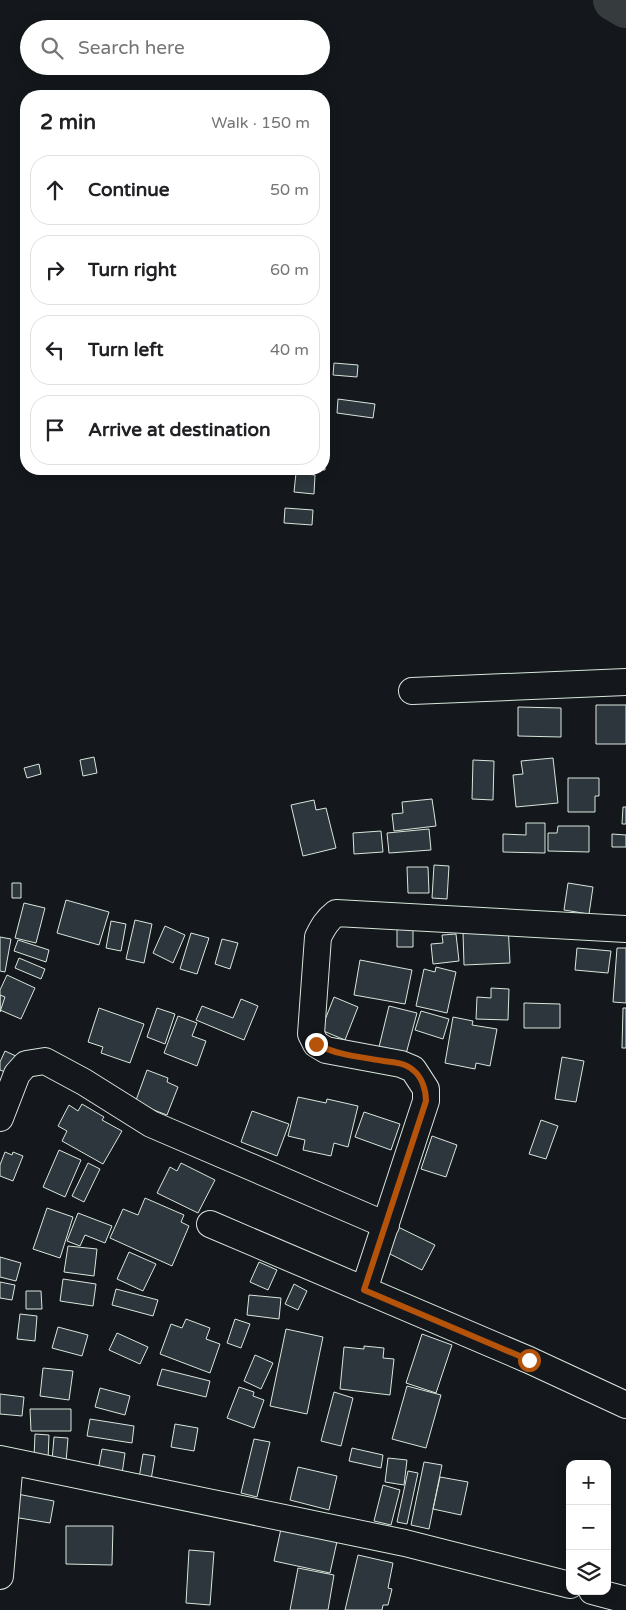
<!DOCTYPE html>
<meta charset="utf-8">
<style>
body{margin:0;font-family:"Varela Round",sans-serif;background:#f6f6f6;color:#202124}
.controls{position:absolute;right:15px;bottom:15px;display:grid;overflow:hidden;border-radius:10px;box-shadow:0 2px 12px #0003}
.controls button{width:45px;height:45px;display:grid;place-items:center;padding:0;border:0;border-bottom:1px solid #e0e0e0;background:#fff;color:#202124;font:25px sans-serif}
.stop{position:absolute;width:15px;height:15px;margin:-11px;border:4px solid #b45309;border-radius:50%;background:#fff}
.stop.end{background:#b45309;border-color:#fff;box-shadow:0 1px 5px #0008}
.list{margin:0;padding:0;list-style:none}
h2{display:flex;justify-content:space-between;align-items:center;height:65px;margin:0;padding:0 20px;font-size:21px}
h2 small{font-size:16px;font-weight:400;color:#757577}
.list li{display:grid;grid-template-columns:32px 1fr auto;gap:15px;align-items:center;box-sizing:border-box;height:70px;margin:0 10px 10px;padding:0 10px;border:1px solid #e0e0e0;border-radius:20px}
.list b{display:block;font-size:19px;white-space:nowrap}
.list em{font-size:16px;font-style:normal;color:#757577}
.icon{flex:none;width:28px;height:28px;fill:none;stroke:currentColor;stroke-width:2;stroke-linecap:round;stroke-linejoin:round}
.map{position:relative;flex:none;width:626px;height:1610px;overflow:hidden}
.search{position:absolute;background:#fff;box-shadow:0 2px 12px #0003;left:20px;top:20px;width:310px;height:55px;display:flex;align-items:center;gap:12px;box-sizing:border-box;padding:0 18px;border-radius:28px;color:#757577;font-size:19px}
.panel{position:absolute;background:#fff;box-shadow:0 2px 12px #0003;left:20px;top:90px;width:310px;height:385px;border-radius:20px}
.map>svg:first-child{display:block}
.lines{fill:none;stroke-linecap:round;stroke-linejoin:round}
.river{stroke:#363b3e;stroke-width:42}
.building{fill:#2c363c;stroke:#d8e6dc}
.minor-casing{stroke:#d8e6dc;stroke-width:28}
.minor{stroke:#14181c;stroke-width:26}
.route{stroke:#b45309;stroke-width:6}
</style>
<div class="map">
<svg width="626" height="1610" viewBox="0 0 626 1610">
<rect width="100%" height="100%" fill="#14181c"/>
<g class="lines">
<path class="river" d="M614,0l12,7"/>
</g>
<path class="building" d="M334,363l24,2 -1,12 -24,-2z
M338,399l37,5 -2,14 -36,-5z
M324,458h1v12l-17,-1h16z
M296,473l19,2 -1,19 -20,-2z
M285,508l28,2 -1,15 -28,-2z
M596,705h30v39h-30z
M518,707l43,1v29l-43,-1z
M94,757l3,16 -14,3 -3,-16z
M553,758l5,45 -42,4 -3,-32 10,-1 -2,-13z
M473,760l21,1 -1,39 -21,-1z
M39,764l2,10 -14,4 -3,-10z
M568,778h31v18h-4v16h-27z
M432,799l4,27 -42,5 -2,-17 11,-1 -1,-11z
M314,800l2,10 10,-2 10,40 -33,8 -12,-51z
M623,807h3v17h-4z
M526,823h19v30l-42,-1v-18l23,1z
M558,826h31v26l-41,-1v-18h9z
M429,829l2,21 -42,3 -2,-20z
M381,831l2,21 -29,2 -1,-21z
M612,834l14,1v12h-14z
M434,865l15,1 -2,33 -15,-1z
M407,867h21l1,26h-21z
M12,883h9v15h-9z
M568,883l25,4 -4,27 -25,-4z
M66,900l43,12 -10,33 -42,-12z
M24,903l21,5 -9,35 -21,-5z
M135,920l17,4 -8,39 -18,-4z
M111,921l15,3 -5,27 -15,-3z
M397,922h16v25h-16z
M508,924l2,39 -46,2 -1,-33z
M165,926l20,9 -12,28 -20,-10z
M191,933l18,5 -12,36 -17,-5z
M456,934l3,27 -26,3 -2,-20 12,-1 -1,-8z
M0,937l11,2 -6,33 -5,-1z
M222,939l16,4 -8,26 -15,-5z
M18,940l31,10 -3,12 -32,-11z
M577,948l34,3 -3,22 -33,-3z
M617,948h9v55l-13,-1z
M19,958l26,11 -4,10 -26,-11z
M360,960l52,10 -7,34 -51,-9z
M436,967l20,5 -9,41 -31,-7 8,-37 11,3z
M7,975l28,13 -14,31 -21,-9v-20z
M491,988l18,1 -1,31 -32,-1 1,-22 14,1z
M0,995l5,2 -5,15z
M334,997l24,10 -13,33 -24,-10z
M241,999l17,7 -14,34 -48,-20 6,-14 31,12z
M524,1003l36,1v24h-36z
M389,1006l28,7 -11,41 -27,-7z
M99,1008l45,16 -14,39 -29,-10 2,-6 -15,-5z
M157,1008l18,6 -10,30 -18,-7z
M623,1008h3v40h-4z
M421,1011l28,8 -6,20 -28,-9z
M178,1016l19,7 -5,13 14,5 -9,25 -33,-13z
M453,1017l20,4 -1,4 25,4 -7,37 -14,-3 -1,6 -30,-6z
M5,1051l13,6 -8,17 -10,-4v-8z
M562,1057l22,4 -8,41 -21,-3z
M147,1070l21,8 -1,4 11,5 -11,28 -32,-12z
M298,1097l28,6 1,-4 31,7 -10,41 -14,-4 -3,13 -28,-6 2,-10 -17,-4z
M82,1104l22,13 -2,3 20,11 -19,33 -41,-23 5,-10 -9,-5 11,-21 9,6z
M252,1111l37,13 -12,32 -36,-14z
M364,1112l36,12 -9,26 -36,-13z
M541,1120l17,6 -12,33 -17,-5z
M432,1136l25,9 -11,32 -25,-8z
M59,1150l22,10 -16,37 -22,-10z
M5,1152l7,3 1,-3 10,4 -10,25 -13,-5v-11z
M88,1163l12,6 -16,33 -12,-6z
M181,1163l34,17 -17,33 -41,-20 13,-26 7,4z
M145,1198l39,17 -3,7 8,4 -17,40 -62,-28 13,-29 15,6z
M47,1208l26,9 -13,41 -27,-9z
M78,1213l34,13 -7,17 -20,-8 -5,11 -13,-5z
M394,1225l41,20 -13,25 -40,-20z
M68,1246l29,3 -3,27 -30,-4z
M129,1252l27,12 -13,27 -26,-12z
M0,1257l21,6 -5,18 -16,-4z
M259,1262l18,8 -9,20 -18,-8z
M63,1279l33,5 -3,22 -33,-5z
M0,1282l15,3 -3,15 -12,-2z
M294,1284l13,7 -9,19 -13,-6z
M116,1289l42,11 -5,16 -41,-11z
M26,1291h15l1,18h-16z
M249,1295l32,3 -2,21 -32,-4z
M20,1314l17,2 -2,25 -18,-2z
M186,1319l24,9 -4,11 14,5 -10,29 -50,-19 11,-30 11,4z
M235,1319l15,5 -9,24 -14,-5z
M58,1327l30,8 -6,21 -30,-8z
M286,1329l37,8 -16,77 -37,-8z
M117,1333l31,14 -8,17 -31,-14z
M422,1334l30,11 -16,48 -30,-10z
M364,1346l20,2 -1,10 11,1 -4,36 -50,-6 4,-42 20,2z
M255,1355l18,8 -12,26 -17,-8z
M43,1368l30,3 -4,29 -29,-4z
M162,1369l48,12 -4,16 -49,-12z
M407,1386l34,9 -15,53 -34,-9z
M239,1387l15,5 -1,4 11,4 -10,28 -27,-10z
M100,1388l30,8 -5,19 -30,-8z
M334,1392l19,6 -12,48 -20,-5z
M0,1394l24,3 -2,19 -22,-2z
M30,1409h41v22h-40z
M90,1419l44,7 -2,17 -45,-7z
M175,1424l23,4 -4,23 -23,-4z
M35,1434l14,1 -1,25 -14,-2z
M54,1437l14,1 -2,24 -14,-1z
M254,1439l16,3 -13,55 -16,-4z
M352,1448l31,7 -2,13 -32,-7z
M102,1449l23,4 -3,21 -24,-4z
M143,1454l12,2 -4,24 -12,-2z
M388,1458l19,2 -3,25 -19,-3z
M424,1462l18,3 -13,64 -18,-4z
M298,1467l39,9 -8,34 -39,-10z
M408,1471l10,2 -11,51 -10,-2z
M440,1477l28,5 -7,33 -28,-6z
M383,1485l17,5 -9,35 -17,-4z
M12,1493l42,8 -4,22 -43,-7z
M282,1524l56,13 -8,36 -56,-12z
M66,1526h47l-1,39 -46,-1z
M189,1550l25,2 -4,53 -24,-2z
M358,1555l35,8 -5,25 4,1 -4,16h-5l-1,5h-37z
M298,1568l36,7 -6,35h-38z"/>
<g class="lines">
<defs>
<path id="minor" d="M412,691l214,-9
M0,1118l17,-44 9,-10 19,-3 39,21 67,42 235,101
M210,1224l319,136 97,45
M364,1290l62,-189v-12l-13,-20 -12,-5 -75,-14 -10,-6 -5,-10 7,-97c5,-10 9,-17 18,-24l290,16
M0,1459l405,84 165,42
M0,1576l10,-115
M592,1591l34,9"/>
</defs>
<use href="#minor" class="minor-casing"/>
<use href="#minor" class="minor"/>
</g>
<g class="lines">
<path class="route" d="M316,1044c20,11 45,13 68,17 9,1 21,2 29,9 9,7 13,20 13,31l-62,189 165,70"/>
</g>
</svg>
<div class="controls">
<button>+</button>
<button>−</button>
<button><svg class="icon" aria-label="layers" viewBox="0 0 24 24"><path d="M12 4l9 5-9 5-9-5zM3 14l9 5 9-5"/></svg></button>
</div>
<div class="stop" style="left:529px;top:1360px"></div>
<div class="stop end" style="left:316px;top:1044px"></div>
<div class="search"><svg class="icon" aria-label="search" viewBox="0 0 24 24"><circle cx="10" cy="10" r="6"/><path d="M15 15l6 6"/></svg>Search here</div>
<section class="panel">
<h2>2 min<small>Walk · 150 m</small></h2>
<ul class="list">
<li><svg class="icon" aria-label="ahead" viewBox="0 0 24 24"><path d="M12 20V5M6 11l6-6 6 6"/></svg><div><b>Continue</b></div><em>50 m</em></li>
<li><svg class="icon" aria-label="right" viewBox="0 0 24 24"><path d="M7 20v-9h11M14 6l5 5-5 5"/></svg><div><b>Turn right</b></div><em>60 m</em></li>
<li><svg class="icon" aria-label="left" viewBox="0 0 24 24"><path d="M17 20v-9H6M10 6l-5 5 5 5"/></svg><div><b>Turn left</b></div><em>40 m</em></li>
<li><svg class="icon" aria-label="arrive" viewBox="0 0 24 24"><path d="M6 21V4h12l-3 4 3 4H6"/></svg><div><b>Arrive at destination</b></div></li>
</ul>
</section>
</div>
